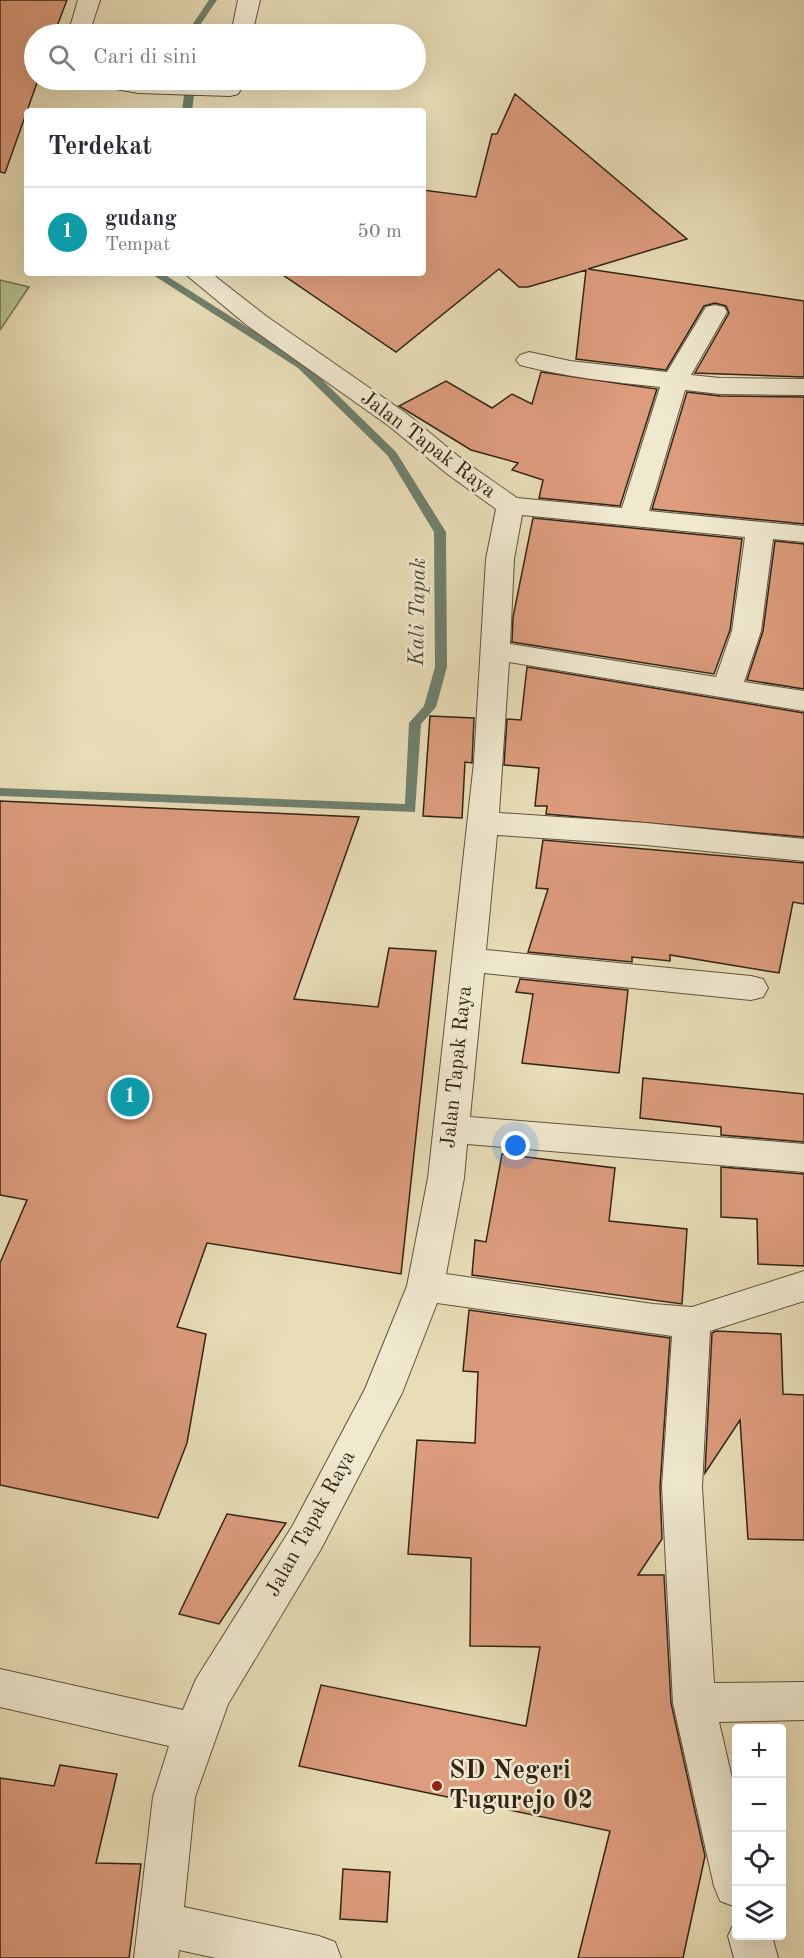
<!DOCTYPE html>
<html lang="id">
<meta charset="utf-8">
<style>
body{margin:0;font-family:"Old Standard TT",serif;background:#f2f2f3;color:#2b2b33}
.controls{position:absolute;right:18px;bottom:18px;display:grid;overflow:hidden;border-radius:6px;box-shadow:0 6px 24px #0002}
.controls button{width:54px;height:54px;display:grid;place-items:center;padding:0;border:0;border-bottom:2px solid #e1e1e2;background:#fff;color:#2b2b33;font:30px sans-serif}
.you{position:absolute;left:516px;top:1146px;width:21px;height:21px;margin:-15px;border:4px solid #fff;border-radius:50%;background:#1a73e8;box-shadow:0 0 0 9px #1a73e833}
.badge{display:grid;place-items:center;width:39px;height:39px;border-radius:50%;background:#8f2418;color:#fff;font-size:20px;font-weight:700}
.pin{position:absolute;translate:-50% -50%;border:3px solid #fff;box-shadow:0 2px 6px #0006}
.list{margin:0;padding:0;list-style:none}
h2{display:flex;justify-content:space-between;align-items:center;height:78px;margin:0;padding:0 24px;font-size:26px}
h2 small{font-size:20px;font-weight:400;color:#7c7c81}
.list li{display:grid;grid-template-columns:39px 1fr auto;gap:18px;align-items:center;box-sizing:border-box;height:90px;padding:0 24px;border-top:2px solid #e1e1e2}
.list b{display:block;font-size:22px;white-space:nowrap}
.list p{margin:0;font-size:20px;white-space:nowrap;color:#7c7c81}
.list em{font-size:20px;font-style:normal;color:#7c7c81}
.icon{flex:none;width:33px;height:33px;fill:none;stroke:currentColor;stroke-width:2;stroke-linecap:round;stroke-linejoin:round}
.map{position:relative;flex:none;width:804px;height:1958px;overflow:hidden}
.search{position:absolute;background:#fff;box-shadow:0 6px 24px #0002;left:24px;top:24px;width:402px;height:66px;display:flex;align-items:center;gap:15px;box-sizing:border-box;padding:0 21px;border-radius:33px;color:#7c7c81;font-size:22px}
.panel{position:absolute;background:#fff;box-shadow:0 6px 24px #0002;left:24px;top:108px;width:402px;height:168px;border-radius:6px}
.map>svg:first-child{display:block}
.green{fill:#b5c18f;stroke:#747352;stroke-width:1.5}
.lines{fill:none;stroke-linecap:round;stroke-linejoin:round}
.stream{fill:#6f806e;fill-rule:evenodd}
.building{fill:#dc9c7d;stroke:#322516;stroke-width:1.5}
.minor-casing{stroke:#60533e;stroke-width:2}
.minor{fill:#f0e9d0;fill-rule:evenodd}
.poi-dot{fill:#8f2418;stroke:#f0e9d0;stroke-width:2}
.labels{text-anchor:middle;dominant-baseline:central;stroke-width:5;stroke-linejoin:round;paint-order:stroke}
.street-label{font-size:21px;fill:#322516;stroke:#f0e9d0}
.water-label{font-size:22px;font-style:italic;fill:#4c4b3b;stroke:#f0e9d0}
.near-poi-label{font-size:26px;font-weight:bold;fill:#322516;stroke:#f0e9d0;text-anchor:start}
</style>
<div class="map">
<svg width="804" height="1958" viewBox="0 0 804 1958">
<rect width="100%" height="100%" fill="#e8ddb7"/>
<filter id="stains"><feTurbulence type="fractalNoise" baseFrequency=".00333" numOctaves="4"/><feColorMatrix values="0 0 0 0 .2 0 0 0 0 .09 0 0 0 0 .02 0 0 0 .5 -.17"/></filter>
<radialGradient id="worn" r=".72"><stop offset=".6" stop-color="#630" stop-opacity="0"/><stop offset="1" stop-color="#630" stop-opacity=".3"/></radialGradient>
<path class="green" d="M0,280l29,7 -29,43z"/>
<g class="lines">
<path class="stream" d="M209,0h8l-17,25 -1,9h-8l1,-9z
M186,80h10l-4,31h-10z
M150,273h12l144,91 90,88 50,80 1,135 -11,40 -15,17 -6,88 -415,-16v-8l405,16 4,-81 15,-17 11,-39 -1,-135 -46,-76 -90,-88z"/>
</g>
<path class="building" d="M0,0h67l-13,34h-20v46h4l-33,93 -5,-1z
M515,94l172,145 -99,30 216,32v76l-109,-4 34,-60 -3,-7 -11,-3 -11,3 -38,64 -90,-11 10,-89 -58,17h-9l-20,-18 -103,83 -116,-79h143v-83l53,7 16,-63h5z
M541,372l116,17 -37,117 -81,-8 4,-18 -31,-10 6,-7 -47,-13 -72,-44 47,-25 46,27 20,-14 20,10z
M687,392l33,4 84,1v127l-152,-15z
M533,518l209,21 -12,91 -16,44 -202,-32 1,-25z
M775,541l29,3v145l-57,-9 16,-49z
M527,667l277,46v124l-258,-23 1,-8h-12l4,-38 -35,-3 3,-46 14,1z
M430,716l44,2 -2,45 -7,-1 -3,56 -39,-2z
M0,801l359,16 -65,182 84,8 11,-59 47,3 -35,323 -194,-31 -30,84 29,7 -19,109 -29,75 -158,-33v-222l27,-63 -27,-5z
M543,840l261,23v41l-11,-2 -14,71 -109,-18v6l-38,-4v5l-104,-10 20,-63 -12,-1z
M520,979l108,11 -9,83 -97,-10 11,-69 -17,-2z
M643,1078l161,16v48l-83,-7v-8l-81,-9z
M502,1154l113,14 -6,53 78,8 -5,75 -210,-29 3,-35 11,2z
M721,1167l83,7v92l-46,-2 -1,-45 -36,-2z
M469,1310l201,28 -10,149 2,52 -24,36h26l7,128 34,153 -22,102h-105l32,-127 -311,-65 22,-81 205,41 14,-79 -70,-1 1,-88 -63,-4 9,-114 58,3 3,-71 -15,-1z
M716,1331l65,3 2,60 21,1v145l-56,-1 -8,-119 -35,53 7,-140z
M227,1514l59,9 -67,101 -40,-10z
M60,1765l57,9 -21,89 45,1 -12,94h-129v-180l54,8z
M343,1869l47,3 -3,50 -47,-3z"/>
<g class="lines">
<defs>
<path id="minor" d="M78,0h22l-11,34h-21z
M238,0h22l-8,34h-21z
M91,80l139,2 8,2 3,5 -3,5 -8,2 -92,-3 -44,-8z
M184,273h27l55,43 141,98 57,47 53,37 105,10 38,-121c-47,-5 -94,-10 -140,-22l-4,-5 4,-5 9,-3 41,9 97,11 39,-65 9,-2 9,2 3,5 -36,63 29,3 84,1v16l-84,-1 -35,-4 -36,121 155,15v16l-31,-3 -12,92 -17,51 60,9v20l-295,-49 -10,151 147,10 158,16v22l-158,-16 -149,-10 -11,115 265,26 12,3 5,9 -5,9 -12,3 -267,-27 -14,144 334,27v28l-337,-28 -3,34 -18,96 207,30 39,3 112,-36v30l-94,30 -8,156 12,196 90,-1v38l-85,2 17,73v112l-16,-6 -6,-15 -41,-183 -11,-216 10,-151 -235,-33 -35,90 -81,156 -93,155 -33,93 -11,110 135,29 16,6 6,16h-125l-37,-8 -1,8h-44l19,-161 16,-51 -169,-39v-38l183,41 13,-31 97,-154 72,-136 42,-103 21,-108 46,-416 12,-203 10,-50 -50,-36 -57,-47 -141,-100zM522,515l223,22 -13,94 -16,46 -206,-33 4,-85z
M736,1919v17h36l6,22h-44l-6,-22z"/>
</defs>
<use href="#minor" class="minor-casing"/>
<use href="#minor" class="minor"/>
</g>
<circle class="poi-dot" cx="437" cy="1786" r="6"/>
<g class="labels">
<g class="street-label">
<text transform="translate(428 445) rotate(37)">Jalan Tapak Raya</text>
<text transform="translate(457 1067) rotate(-84)">Jalan Tapak Raya</text>
<text transform="translate(311 1524) rotate(-61)">Jalan Tapak Raya</text>
</g>
<g class="water-label">
<text transform="translate(418 612) rotate(-89)">Kali Tapak</text>
</g>
<g class="near-poi-label">
<text x="449" y="1771">SD Negeri<tspan x="449" dy="30">Tugurejo 02</tspan></text>
</g>
</g>
<rect width="100%" height="100%" filter="url(#stains)"/>
<rect width="100%" height="100%" fill="url(#worn)"/>
</svg>
<div class="controls">
<button>+</button>
<button>−</button>
<button><svg class="icon" aria-label="locate" viewBox="0 0 24 24"><circle cx="12" cy="12" r="6"/><path d="M12 2v4M12 18v4M2 12h4M18 12h4"/></svg></button>
<button><svg class="icon" aria-label="layers" viewBox="0 0 24 24"><path d="M12 4l9 5-9 5-9-5zM3 14l9 5 9-5"/></svg></button>
</div>
<div class="you"></div>
<div class="pin badge" style="left:130px;top:1097px;background:#0f9aa8">1</div>
<div class="search"><svg class="icon" aria-label="search" viewBox="0 0 24 24"><circle cx="10" cy="10" r="6"/><path d="M15 15l6 6"/></svg>Cari di sini</div>
<section class="panel">
<h2>Terdekat<small></small></h2>
<ul class="list">
<li><span class="badge" style="background:#0f9aa8">1</span><div><b>gudang</b><p>Tempat</p></div><em>50 m</em></li>
</ul>
</section>
</div>
